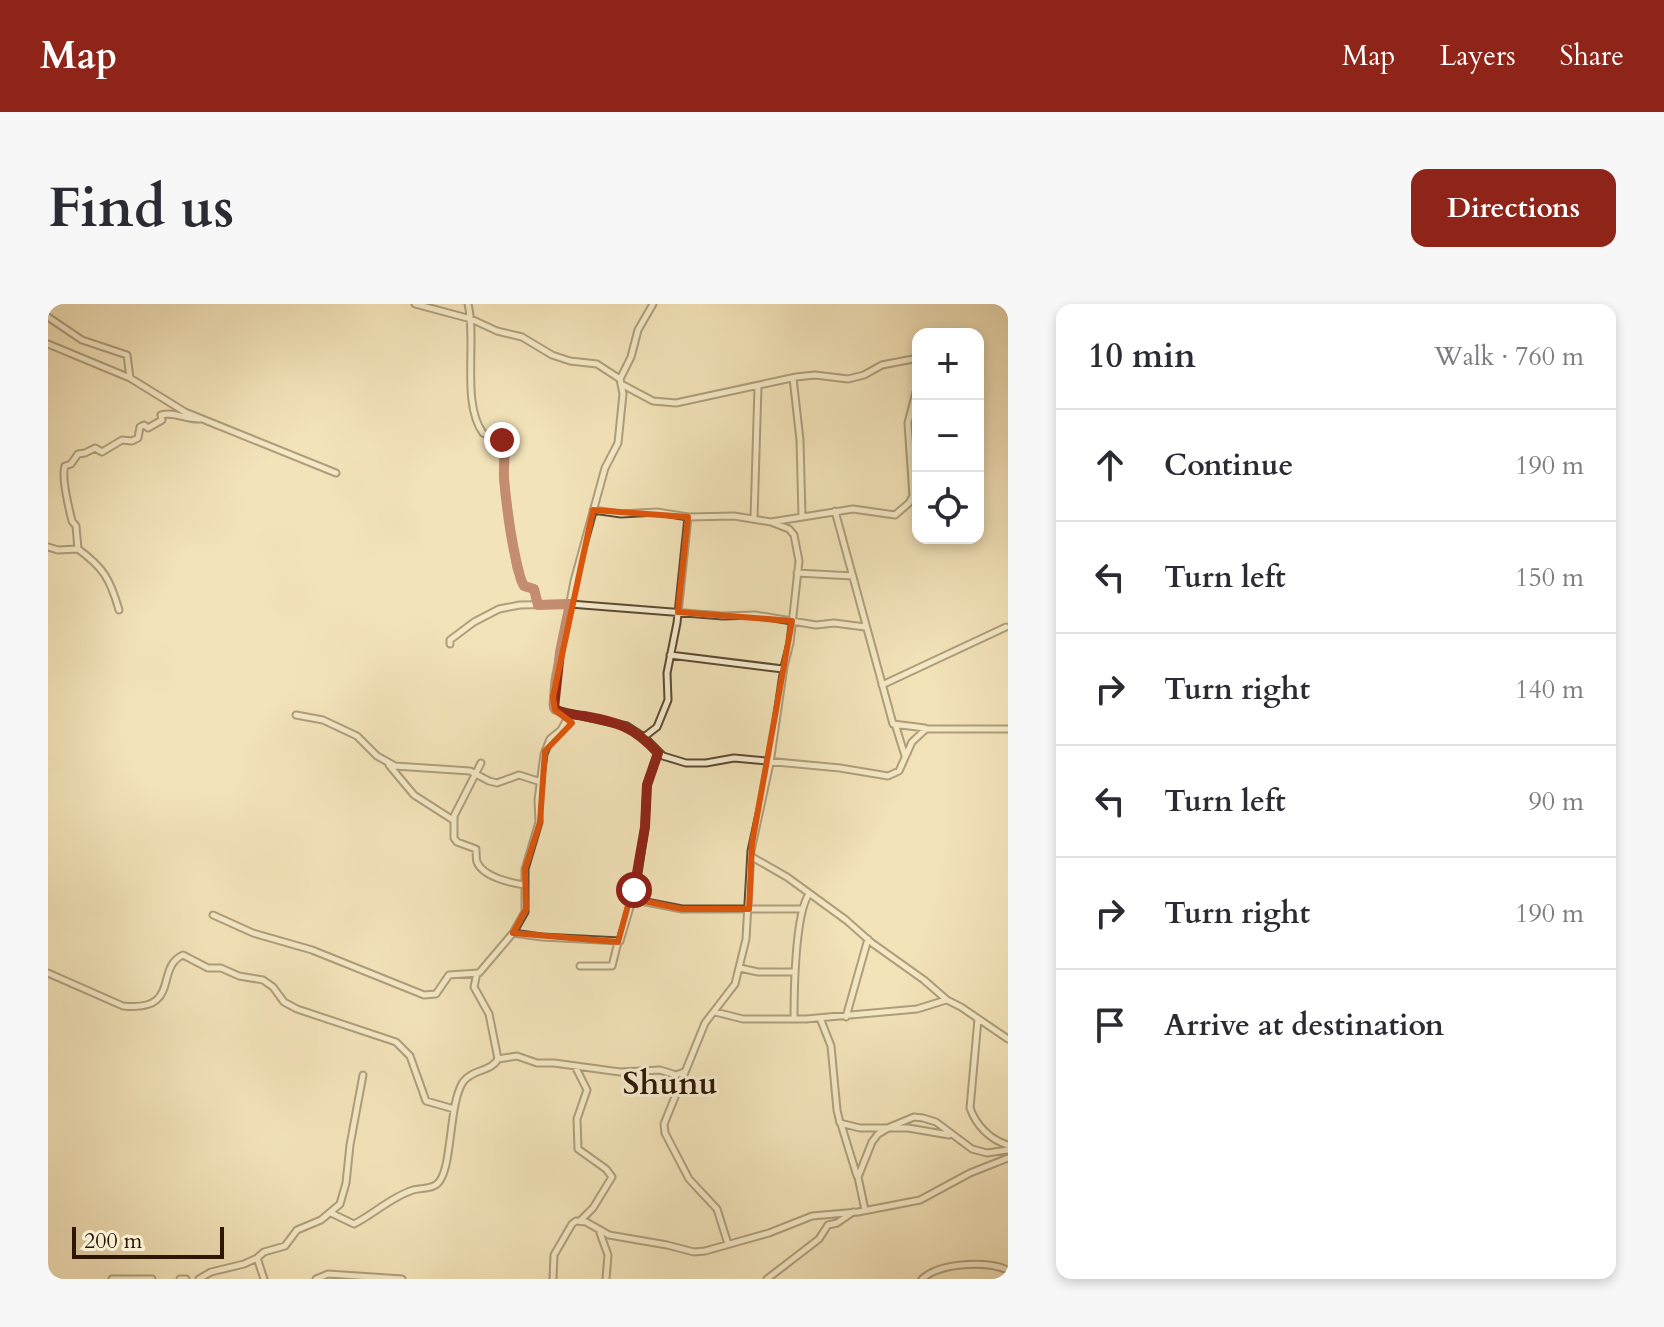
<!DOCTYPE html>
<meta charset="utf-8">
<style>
body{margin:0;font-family:Cardo,serif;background:#f7f7f7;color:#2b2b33}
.controls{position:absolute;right:24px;top:24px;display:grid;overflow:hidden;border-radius:16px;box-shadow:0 4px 12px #0003}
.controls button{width:72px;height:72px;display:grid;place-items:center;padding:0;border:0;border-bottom:2px solid #e1e1e2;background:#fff;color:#2b2b33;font:40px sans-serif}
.scale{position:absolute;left:24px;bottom:20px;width:152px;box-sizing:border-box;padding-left:8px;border:4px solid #2d1604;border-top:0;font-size:22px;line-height:28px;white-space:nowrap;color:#2d1604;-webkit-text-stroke:6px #f7edd2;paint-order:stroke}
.stop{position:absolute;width:24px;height:24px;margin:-18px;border:6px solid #8f2418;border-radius:50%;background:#fff}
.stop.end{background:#8f2418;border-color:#fff;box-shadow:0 2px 8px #0008}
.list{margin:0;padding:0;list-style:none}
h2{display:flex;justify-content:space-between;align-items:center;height:104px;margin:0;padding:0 32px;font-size:34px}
h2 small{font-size:26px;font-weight:400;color:#7c7c81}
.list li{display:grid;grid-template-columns:52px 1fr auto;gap:24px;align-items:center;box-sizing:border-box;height:112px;padding:0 32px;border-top:2px solid #e1e1e2}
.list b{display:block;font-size:30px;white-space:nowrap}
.list em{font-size:26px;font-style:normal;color:#7c7c81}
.icon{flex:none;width:44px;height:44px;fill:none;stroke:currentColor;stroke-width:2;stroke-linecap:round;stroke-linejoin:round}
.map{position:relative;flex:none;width:960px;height:975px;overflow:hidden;border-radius:16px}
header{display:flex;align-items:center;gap:48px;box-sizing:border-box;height:112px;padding:0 40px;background:#8f2418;color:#fff}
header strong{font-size:38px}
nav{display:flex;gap:44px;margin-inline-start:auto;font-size:28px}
.intro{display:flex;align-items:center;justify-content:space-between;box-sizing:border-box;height:192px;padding:0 48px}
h1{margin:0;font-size:56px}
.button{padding:20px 36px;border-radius:16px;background:#8f2418;color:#fff;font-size:28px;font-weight:700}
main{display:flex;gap:48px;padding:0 48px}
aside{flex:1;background:#fff;border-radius:16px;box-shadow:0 4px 12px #0003}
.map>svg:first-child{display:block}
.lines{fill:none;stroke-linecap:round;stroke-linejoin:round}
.minor-casing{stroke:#5e4931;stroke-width:9}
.minor{stroke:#f7edd2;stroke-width:5}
.route{stroke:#8f2418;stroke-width:10}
.marked{fill:none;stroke:#df560c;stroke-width:6;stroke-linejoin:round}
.labels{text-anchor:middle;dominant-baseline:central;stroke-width:6;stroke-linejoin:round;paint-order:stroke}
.quarter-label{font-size:32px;font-weight:bold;fill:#2d1604;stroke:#f7edd2}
</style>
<header>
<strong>Map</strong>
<nav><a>Map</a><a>Layers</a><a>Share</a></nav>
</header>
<div class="intro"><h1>Find us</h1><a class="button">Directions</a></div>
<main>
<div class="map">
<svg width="960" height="975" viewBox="0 0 960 975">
<rect width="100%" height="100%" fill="#f3e3b9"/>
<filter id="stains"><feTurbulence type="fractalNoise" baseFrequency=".0025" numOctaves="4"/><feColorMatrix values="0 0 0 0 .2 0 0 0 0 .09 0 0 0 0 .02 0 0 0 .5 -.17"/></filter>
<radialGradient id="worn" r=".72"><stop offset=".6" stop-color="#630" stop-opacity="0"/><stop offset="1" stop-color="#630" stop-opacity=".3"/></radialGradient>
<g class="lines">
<defs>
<path id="minor" d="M367,0l56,15 26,12 25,6 30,18 18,6 27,3 23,15
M420,0c9,37 -7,99 15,129l14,5 7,6v37l6,47 7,40 7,18 10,3 4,16
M605,0l-15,26 -7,27 -11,22 3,15 -5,49 -13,25 -31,113 -19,99 -2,24 2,6 72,16 17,11 19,19 23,7h20l28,-5 106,10 48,8 11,-5 13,-29 14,-13h82
M0,13l34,23 45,15 3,23 55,34 151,61
M0,40l82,34
M745,74l7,62 2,77
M575,81l30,16 23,2 120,-26 19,-2 33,4 16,-4 18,-10 36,-7
M545,206l28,4 36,-2 31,5 46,-1 37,6 82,-13 42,6 14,-12 4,-7 -5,-73 10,-39
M787,207l58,213 32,4
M706,214l4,-131
M0,243l10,3 20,-1c26,19 32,30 41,61
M30,245l-2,-23 -4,-5c-3,-12 -11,-45 -7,-55l6,-2 7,-10 7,-1 10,-5 7,4 20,-12 10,1 6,-3 2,-11 4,-2 4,3 14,-8 -1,-5c14,-4 24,5 40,4
M749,269l56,3
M402,340v-4l24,-18 25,-13 21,-4 50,-1 153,12 32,-1 61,10 18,-2 31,4
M622,351l113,14
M834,381l124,-58
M248,411l27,5 34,16 20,20 18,10 75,5 19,10 8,2 22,-8 22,7
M848,423l9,29
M596,433l13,-10 11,-27 -1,-27 10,-50 11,-106
M433,459l-27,53v22l3,4 19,7c0,4 0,9 1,13 6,15 34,21 48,23
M341,461l25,30 39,25
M704,553l35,20 59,43 26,23 52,37 23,20 14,7 47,32
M583,595l51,10h120
M165,611l40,18 59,17 112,45 12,-1 13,-19 30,-2 34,-40 12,-21v-43l14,-47 -1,-22 6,-46 6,-15 11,-9 8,-15
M465,629l29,4 78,4 16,-54 9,-60 2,-42 11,-32
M532,662h32l6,-24
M692,664l18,4h37
M0,669l75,33c59,6 31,-38 60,-51l25,13h13l18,8 24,4 10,7 11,15 13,7 99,33 14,14 16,45 28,8
M667,708l28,7h63l111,-10 29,-9
M798,713l22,-78
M746,714c0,-26 1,-104 15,-124
M772,714l11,28 6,64 3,13 20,5h48l41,7
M930,715l-8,89c6,17 20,32 38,37
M450,755l19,-3 20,7h17l66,9 40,-2 16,5 8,-3
M527,762l12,24 -10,29 1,30 28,20 6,8 -19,31 -12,12
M793,820l16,52
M817,906l-7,-33 14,-35 6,-8 12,-7 24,-10 9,1 13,4 36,27 15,4 21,-3
M283,909l23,11c20,-10 37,-27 59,-34 7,-2 19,-1 24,-6 16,-13 11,-79 26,-102 9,-13 28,-10 35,-23l-9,-45 -15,-27 3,-14
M552,929l8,22 -2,24
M680,940l-11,-35 -28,-30 -24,-46 -1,-9 41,-101 30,-39 11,-45 5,-88 19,-88 14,-96 6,-24 9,-82 -5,-26 -5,-6 -18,-7
M209,954l7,21
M64,975h40
M132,975h6
M151,975l12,-7 33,-8 13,-6 7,-6 21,-6 12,-16 24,-10 19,-16 6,-21 4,-38 13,-70
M268,975l12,-5 74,5
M505,975l1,-24 18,-31 4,-3 10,1 23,13 58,10 27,7 11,-1 64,-18 43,-17 46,-4 62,-12 50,-27 38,-15
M719,975l52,-40 9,-14 9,-2 16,-11
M874,975c19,-17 64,-18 86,-9"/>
</defs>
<use href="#minor" class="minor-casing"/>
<use href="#minor" class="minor"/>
</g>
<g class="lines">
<path class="route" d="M454,136c5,13 1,25 2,38 3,34 8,70 17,102l3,6 10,3 4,16 32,-1 -10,48 -6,56c9,7 19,6 30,8 34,6 50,11 74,37l-11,32 -2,42 -11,63"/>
</g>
<path d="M0 0H960V975H0ZM545,206l95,7 -10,95 114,9 -40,223 -3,65h-67l-52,-11 -12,44 -105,-9 13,-24 -1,-40 15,-47 5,-71 27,-28 -17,-13 -2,-13z" fill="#f3e3b9" fill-opacity=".55" fill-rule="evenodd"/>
<path class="marked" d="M545,206l95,7 -10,95 114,9 -40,223 -3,65h-67l-52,-11 -12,44 -105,-9 13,-24 -1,-40 15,-47 5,-71 27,-28 -17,-13 -2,-13z"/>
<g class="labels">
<g class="quarter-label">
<text x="622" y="780">Shunu</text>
</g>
</g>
<rect width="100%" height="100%" filter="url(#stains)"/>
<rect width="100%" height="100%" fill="url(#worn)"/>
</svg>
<div class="controls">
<button>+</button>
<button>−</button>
<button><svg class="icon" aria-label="locate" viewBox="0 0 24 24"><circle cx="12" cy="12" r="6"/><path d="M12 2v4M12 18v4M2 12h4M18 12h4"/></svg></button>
</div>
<div class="scale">200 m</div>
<div class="stop" style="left:586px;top:586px"></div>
<div class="stop end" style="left:454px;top:136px"></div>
</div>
<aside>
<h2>10 min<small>Walk · 760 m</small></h2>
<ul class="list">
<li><svg class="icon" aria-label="ahead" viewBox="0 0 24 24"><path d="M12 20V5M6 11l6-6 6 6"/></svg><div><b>Continue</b></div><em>190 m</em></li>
<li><svg class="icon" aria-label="left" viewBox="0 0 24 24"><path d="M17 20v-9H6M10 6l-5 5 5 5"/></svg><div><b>Turn left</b></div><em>150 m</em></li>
<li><svg class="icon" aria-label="right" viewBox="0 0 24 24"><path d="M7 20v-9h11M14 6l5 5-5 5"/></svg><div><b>Turn right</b></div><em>140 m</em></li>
<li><svg class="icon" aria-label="left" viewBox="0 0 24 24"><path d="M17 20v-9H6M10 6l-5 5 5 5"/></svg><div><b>Turn left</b></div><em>90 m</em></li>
<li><svg class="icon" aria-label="right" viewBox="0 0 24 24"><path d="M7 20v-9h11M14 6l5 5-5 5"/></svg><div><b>Turn right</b></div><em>190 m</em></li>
<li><svg class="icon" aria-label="arrive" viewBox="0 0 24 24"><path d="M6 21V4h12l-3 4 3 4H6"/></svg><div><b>Arrive at destination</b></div></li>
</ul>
</aside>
</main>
